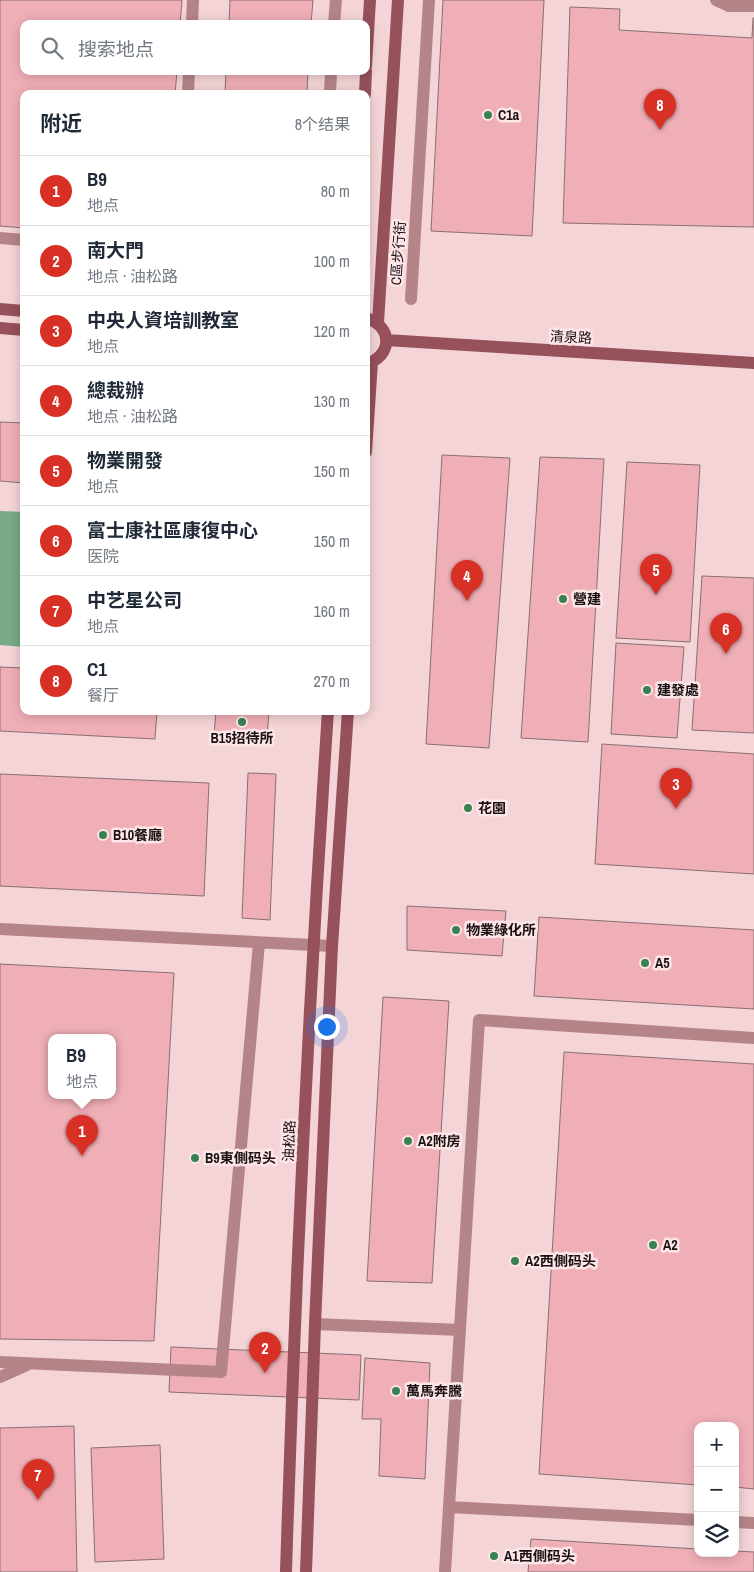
<!DOCTYPE html>
<html lang="zh">
<meta charset="utf-8">
<style>
body{margin:0;font-family:"Archivo Narrow","Noto Sans SC",sans-serif;background:#f6f6f7;color:#1f2937}
.controls{position:absolute;right:15px;bottom:15px;display:grid;overflow:hidden;border-radius:10px;box-shadow:0 2px 12px #0003}
.controls button{width:45px;height:45px;display:grid;place-items:center;padding:0;border:0;border-bottom:1px solid #e0e1e3;background:#fff;color:#1f2937;font:25px sans-serif}
.you{position:absolute;left:326px;top:1026px;width:18px;height:18px;margin:-12px;border:4px solid #fff;border-radius:50%;background:#1a73e8;box-shadow:0 0 0 8px #1a73e833}
.badge{display:grid;place-items:center;width:32px;height:32px;border-radius:50%;background:#d93025;color:#fff;font-size:16px;font-weight:700}
.pin{position:absolute;translate:-50% -41px;filter:drop-shadow(0 1px 2px #0008)}
.pin::after{content:'';position:absolute;top:26px;width:18px;height:15px;background:inherit;clip-path:polygon(0 0,100% 0,50% 100%)}
.popup{position:absolute;left:48px;top:1034px;width:68px;height:65px;box-sizing:border-box;display:grid;place-content:center;border-radius:10px;background:#fff;filter:drop-shadow(0 1px 4px #0005);font-size:16px;white-space:nowrap;color:#747a83}
.popup b{font-size:19px;color:#1f2937}
.popup::after{content:'';position:absolute;left:50%;top:100%;margin-left:-10px;border:10px solid transparent;border-top-color:#fff}
.list{margin:0;padding:0;list-style:none}
h2{display:flex;justify-content:space-between;align-items:center;height:65px;margin:0;padding:0 20px;font-size:21px}
h2 small{font-size:16px;font-weight:400;color:#747a83}
.list li{display:grid;grid-template-columns:32px 1fr auto;gap:15px;align-items:center;box-sizing:border-box;height:70px;padding:0 20px;border-top:1px solid #e0e1e3}
.list b{display:block;font-size:19px;white-space:nowrap}
.list p{margin:0;font-size:16px;white-space:nowrap;color:#747a83}
.list em{font-size:16px;font-style:normal;color:#747a83}
.icon{flex:none;width:28px;height:28px;fill:none;stroke:currentColor;stroke-width:2;stroke-linecap:round;stroke-linejoin:round}
.map{position:relative;flex:none;width:754px;height:1572px;overflow:hidden}
.search{position:absolute;background:#fff;box-shadow:0 2px 12px #0003;left:20px;top:20px;width:350px;height:55px;display:flex;align-items:center;gap:12px;box-sizing:border-box;padding:0 18px;border-radius:10px;color:#747a83;font-size:19px}
.panel{position:absolute;background:#fff;box-shadow:0 2px 12px #0003;left:20px;top:90px;width:350px;height:625px;border-radius:10px}
.map>svg:first-child{display:block}
.built{fill:#f4d4d7;fill-rule:evenodd}
.water{fill:#77aa85}
.building{fill:#f0afb6;stroke:#867072;fill-rule:evenodd}
.lines{fill:none;stroke-linecap:round;stroke-linejoin:round}
.lane{stroke:#b58489;stroke-width:12}
.street{stroke:#b58489;stroke-width:12}
.secondary{stroke:#96515b;stroke-width:12}
.poi-dot{fill:#378251;stroke:#fee5e7;stroke-width:2}
.labels{text-anchor:middle;dominant-baseline:central;stroke-width:5;stroke-linejoin:round;paint-order:stroke}
.poi-label{font-size:14px;font-weight:bold;fill:#181011;stroke:#fee5e7;text-anchor:start}
.street-label{font-size:14px;fill:#181011;stroke:#fee5e7}
</style>
<div class="map">
<svg width="754" height="1572" viewBox="0 0 754 1572">
<rect width="100%" height="100%" fill="#fee5e7"/>
<path class="built" d="M0,0h754v1572h-754zM24,24h342v47h-342zM24,94h342v617h-342zM52,1037h60v58h-60zM698,1426h37v127h-37z"/>
<path class="water" d="M0,511l24,1v135l-24,-2z"/>
<path class="building" d="M0,0h182l-2,24h-156v47h153l-2,23h-151v134l-24,-2z
M230,0h83l-2,24h-82z
M443,0h101l-12,236 -101,-5z
M570,7l50,2 -1,21 133,8 1,-20h1v209l-191,-4z
M226,71h82l-1,23h-82z
M0,422l24,1v60l-24,-2z
M442,455l68,3 -21,290 -63,-4z
M540,457l64,2 -16,283 -67,-4z
M627,462l73,3 -10,177 -74,-4z
M702,576l52,2v155l-62,-3z
M616,643l68,4 -7,91 -66,-4z
M0,667l24,1v43h133l-2,28 -155,-8z
M216,711h53l-2,26 -53,-3z
M602,744l152,10v120l-159,-10z
M248,773l28,1 -6,146 -28,-2z
M0,774l209,9 -5,113 -204,-10z
M407,906l99,5 -4,45 -95,-6z
M539,917l215,13v79l-220,-13z
M0,964l174,9 -20,368 -154,-2zM52,1037h60v58h-60z
M383,997l66,4 -17,282 -65,-2z
M564,1052l190,12v425l-19,-2v-61h-37v59l-159,-11z
M171,1347l190,8 -2,45 -190,-8z
M365,1358l65,5 -5,116 -46,-3 2,-57h-19z
M74,1426l3,146h-77v-144z
M160,1445l4,114 -69,3 -4,-114z
M531,1539l167,10v4h37v-2l19,1v20h-226z"/>
<g class="lines">
<path class="lane" d="M716,0l13,6h25
M192,24l1,-24
M188,94l1,-23
M0,238l24,2
M0,929l332,17
M315,1324l145,6
M0,1362l221,10 38,-429
M0,1377l27,-12
M449,1507l249,13
M735,1522l19,1
M445,1572l34,-552 275,18"/>
<path class="street" d="M334,24l2,-24
M330,94l1,-23
M411,299l18,-299"/>
<path class="secondary" d="M366,66l4,-66
M365,94l1,-23
M0,309l24,2
M366,318c27,8 27,38 0,46
M378,323l20,-323
M0,328l24,2
M386,340l368,23
M366,452l6,-90
M286,1572c9,-287 23,-574 42,-861
M306,1572l9,-248 17,-378 16,-235"/>
</g>
<g class="poi-dot">
<circle cx="488" cy="115" r="5"/>
<circle cx="563" cy="599" r="5"/>
<circle cx="647" cy="690" r="5"/>
<circle cx="242" cy="722" r="5"/>
<circle cx="468" cy="808" r="5"/>
<circle cx="103" cy="835" r="5"/>
<circle cx="456" cy="930" r="5"/>
<circle cx="645" cy="963" r="5"/>
<circle cx="408" cy="1141" r="5"/>
<circle cx="195" cy="1158" r="5"/>
<circle cx="653" cy="1245" r="5"/>
<circle cx="515" cy="1261" r="5"/>
<circle cx="396" cy="1391" r="5"/>
<circle cx="494" cy="1556" r="5"/>
</g>
<g class="labels">
<g class="poi-label">
<text x="498" y="115">C1a</text>
<text x="573" y="599">營建</text>
<text x="657" y="690">建發處</text>
<text x="242" y="738" text-anchor="middle">B15招待所</text>
<text x="478" y="808">花園</text>
<text x="113" y="835">B10餐廳</text>
<text x="466" y="930">物業綠化所</text>
<text x="655" y="963">A5</text>
<text x="418" y="1141">A2附房</text>
<text x="205" y="1158">B9東側码头</text>
<text x="663" y="1245">A2</text>
<text x="525" y="1261">A2西側码头</text>
<text x="406" y="1391">萬馬奔騰</text>
<text x="504" y="1556">A1西側码头</text>
</g>
<g class="street-label">
<text transform="translate(398 253) rotate(-86)">C區步行街</text>
<text transform="translate(571 337) rotate(3)">清泉路</text>
<text transform="translate(289 1141) rotate(-87)">油松路</text>
</g>
</g>
</svg>
<div class="controls">
<button>+</button>
<button>−</button>
<button><svg class="icon" aria-label="layers" viewBox="0 0 24 24"><path d="M12 4l9 5-9 5-9-5zM3 14l9 5 9-5"/></svg></button>
</div>
<div class="you"></div>
<div class="pin badge" style="left:82px;top:1156px">1</div>
<div class="popup"><b>B9</b>地点</div>
<div class="pin badge" style="left:265px;top:1373px">2</div>
<div class="pin badge" style="left:676px;top:809px">3</div>
<div class="pin badge" style="left:467px;top:601px">4</div>
<div class="pin badge" style="left:656px;top:595px">5</div>
<div class="pin badge" style="left:726px;top:654px">6</div>
<div class="pin badge" style="left:38px;top:1500px">7</div>
<div class="pin badge" style="left:660px;top:130px">8</div>
<div class="search"><svg class="icon" aria-label="search" viewBox="0 0 24 24"><circle cx="10" cy="10" r="6"/><path d="M15 15l6 6"/></svg>搜索地点</div>
<section class="panel">
<h2>附近<small>8个结果</small></h2>
<ul class="list">
<li><span class="badge">1</span><div><b>B9</b><p>地点</p></div><em>80 m</em></li>
<li><span class="badge">2</span><div><b>南大門</b><p>地点 · 油松路</p></div><em>100 m</em></li>
<li><span class="badge">3</span><div><b>中央人資培訓教室</b><p>地点</p></div><em>120 m</em></li>
<li><span class="badge">4</span><div><b>總裁辦</b><p>地点 · 油松路</p></div><em>130 m</em></li>
<li><span class="badge">5</span><div><b>物業開發</b><p>地点</p></div><em>150 m</em></li>
<li><span class="badge">6</span><div><b>富士康社區康復中心</b><p>医院</p></div><em>150 m</em></li>
<li><span class="badge">7</span><div><b>中艺星公司</b><p>地点</p></div><em>160 m</em></li>
<li><span class="badge">8</span><div><b>C1</b><p>餐厅</p></div><em>270 m</em></li>
</ul>
</section>
</div>
